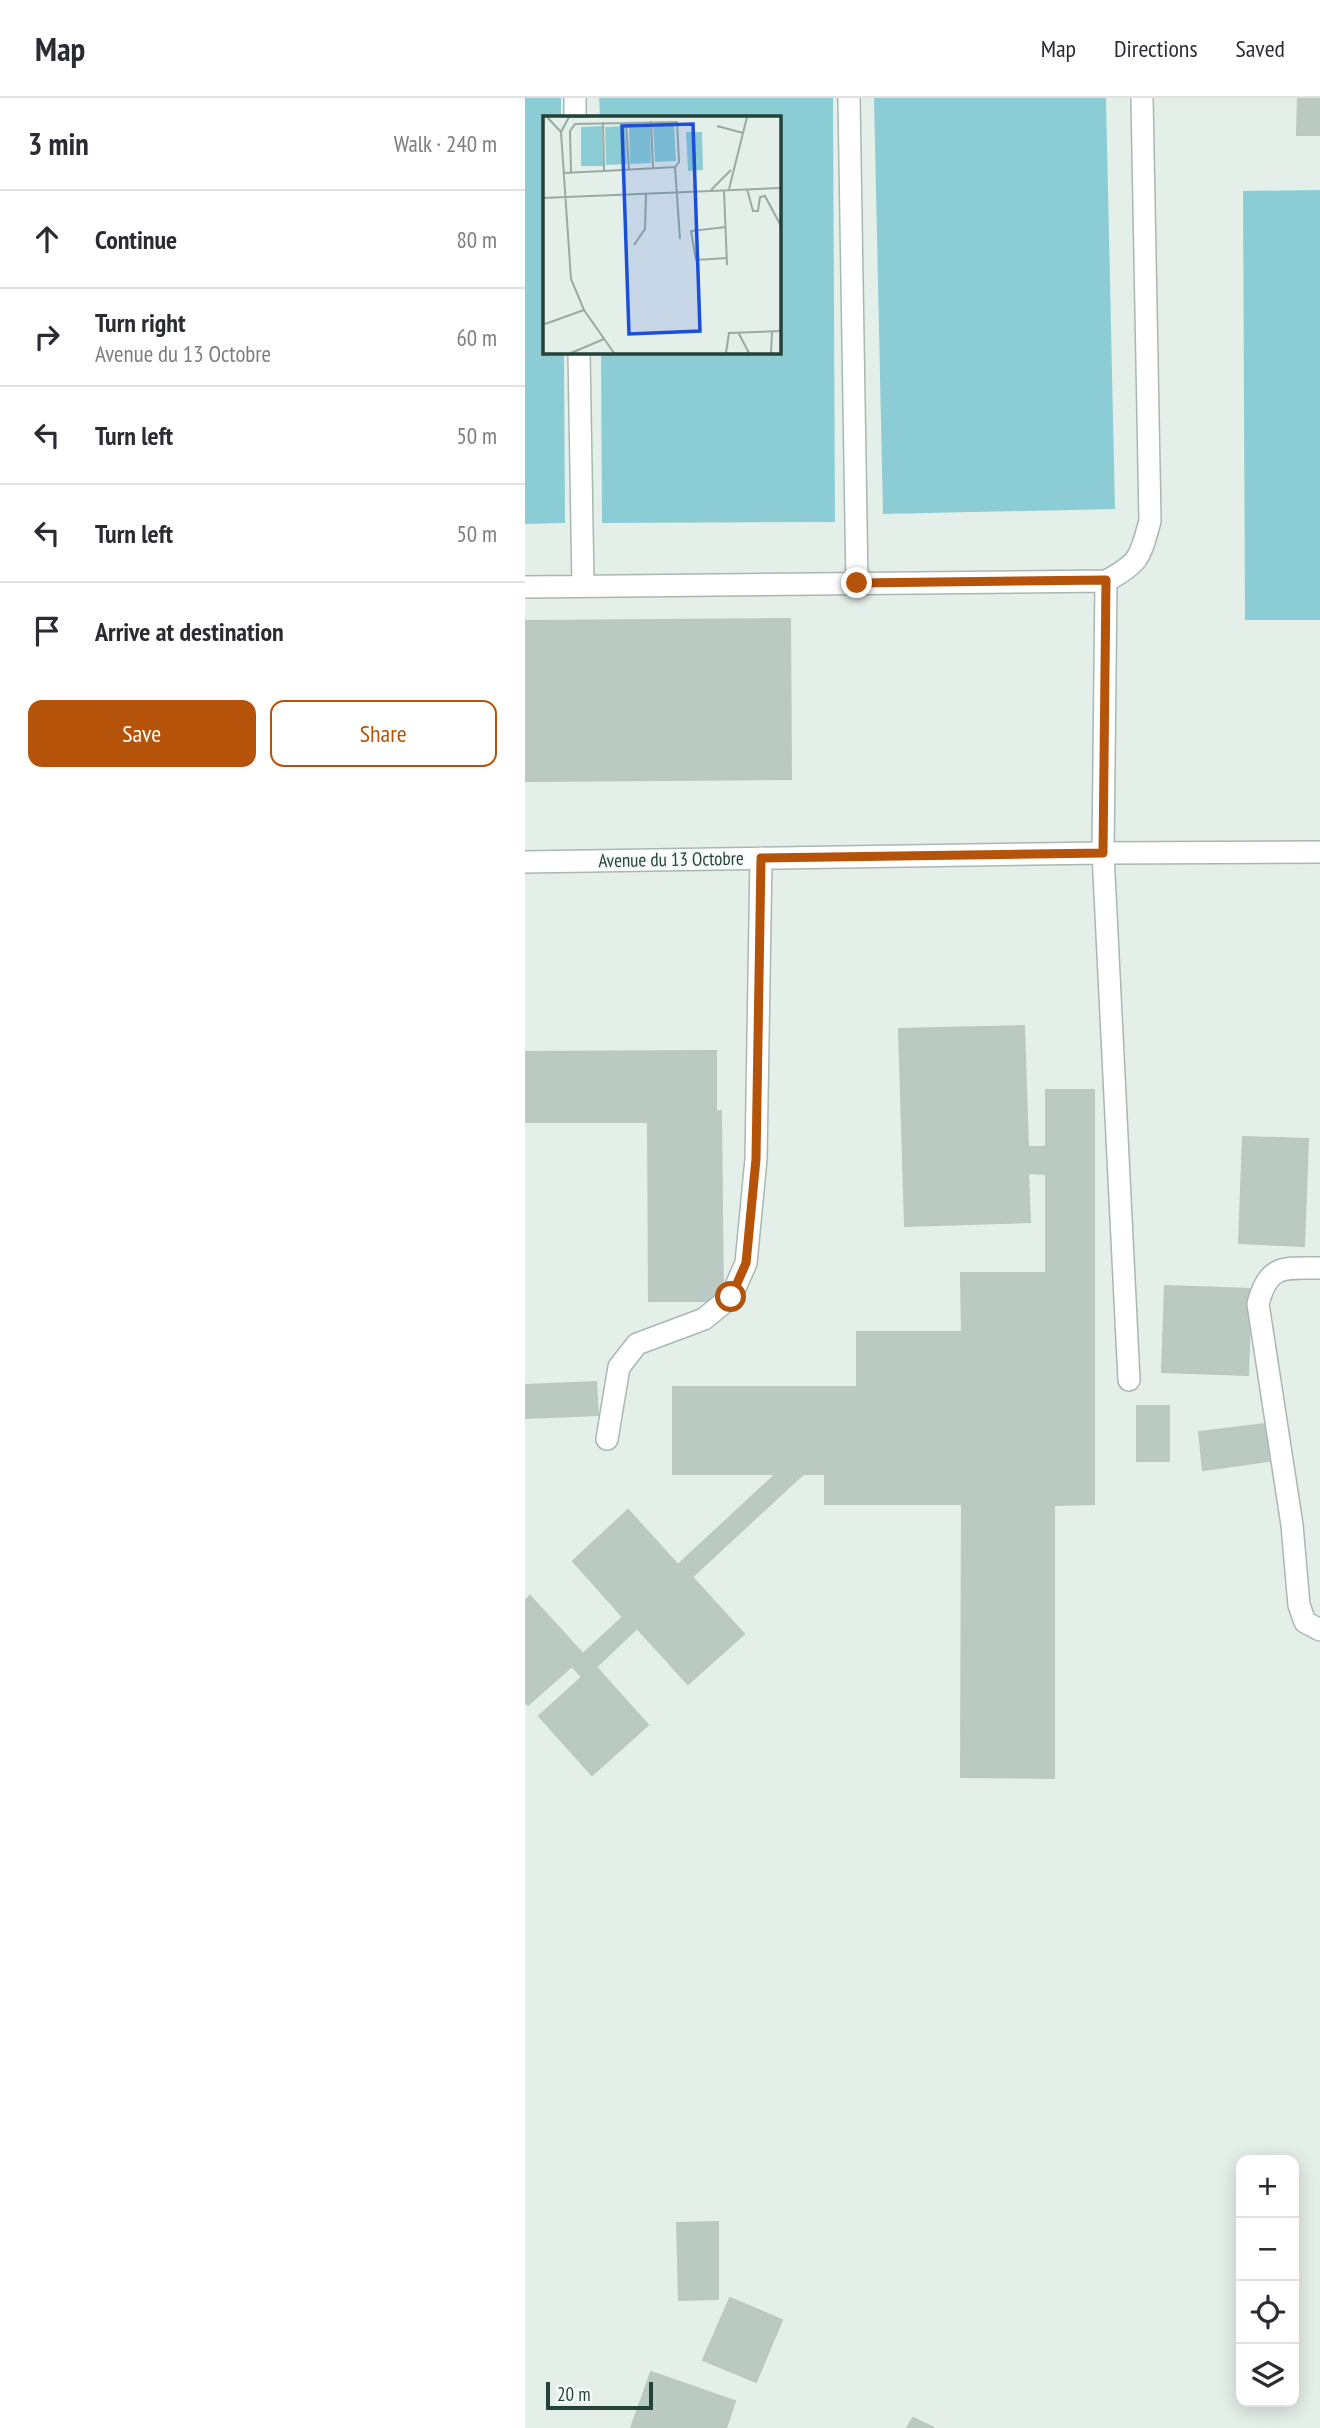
<!DOCTYPE html>
<meta charset="utf-8">
<style>
body{margin:0;font-family:"PT Sans Narrow",sans-serif;background:#f7f7f7;color:#2b2b33}
.controls{position:absolute;right:21px;bottom:21px;display:grid;overflow:hidden;border-radius:14px;box-shadow:0 4px 18px #0003}
.controls button{width:63px;height:63px;display:grid;place-items:center;padding:0;border:0;border-bottom:2px solid #e1e1e2;background:#fff;color:#2b2b33;font:35px sans-serif}
.scale{position:absolute;left:21px;bottom:18px;width:107px;box-sizing:border-box;padding-left:7px;border:4px solid #234239;border-top:0;font-size:19px;line-height:24px;white-space:nowrap;color:#234239;-webkit-text-stroke:5px #f6fbf8;paint-order:stroke}
.stop{position:absolute;width:21px;height:21px;margin:-16px;border:5px solid #b45309;border-radius:50%;background:#fff}
.stop.end{background:#b45309;border-color:#fff;box-shadow:0 2px 7px #0008}
.list{margin:0;padding:0;list-style:none}
h2{display:flex;justify-content:space-between;align-items:center;height:91px;margin:0;padding:0 28px;font-size:30px}
h2 small{font-size:23px;font-weight:400;color:#7c7c81}
.list li{display:grid;grid-template-columns:46px 1fr auto;gap:21px;align-items:center;box-sizing:border-box;height:98px;padding:0 28px;border-top:2px solid #e1e1e2}
.list b{display:block;font-size:26px;white-space:nowrap}
.list p{margin:0;font-size:23px;white-space:nowrap;color:#7c7c81}
.list em{font-size:23px;font-style:normal;color:#7c7c81}
.actions{display:flex;gap:14px;padding:21px 28px}
.actions a{flex:1;padding:16px 0;border:2px solid #b45309;border-radius:14px;text-align:center;font-size:24px;color:#b45309}
.actions .main{background:#b45309;color:#fff}
.icon{flex:none;width:38px;height:38px;fill:none;stroke:currentColor;stroke-width:2;stroke-linecap:round;stroke-linejoin:round}
.map{position:relative;flex:none;width:795px;height:2330px;overflow:hidden}
header{display:flex;align-items:center;gap:42px;box-sizing:border-box;height:98px;padding:0 35px;background:#fff;border-bottom:2px solid #e1e1e2}
header strong{font-size:33px}
nav{display:flex;gap:38px;margin-inline-start:auto;font-size:24px}
main{display:flex}
aside{flex:1;background:#fff}
.map>svg:first-child{display:block}
.water{fill:#8ccdd5}
.building{fill:#bacac3;stroke:#b7c9c1;stroke-width:2}
.lines{fill:none;stroke-linecap:round;stroke-linejoin:round}
.minor-casing{stroke:#a7b8b1;stroke-width:24}
.minor{stroke:#fff;stroke-width:21}
.route{stroke:#b45309;stroke-width:9}
.labels{text-anchor:middle;dominant-baseline:central;stroke-width:5;stroke-linejoin:round;paint-order:stroke}
.street-label{font-size:19px;fill:#234239;stroke:#f6fbf8}
.inset-road{fill:none;stroke:#97aaa3;stroke-width:2}
.view{fill:#1d4ed8;fill-opacity:0.15;stroke:#1d4ed8;stroke-width:3.5}
.inset-edge{fill:none;stroke:#234239;stroke-width:3.5}
</style>
<header>
<strong>Map</strong>
<nav><a>Map</a><a>Directions</a><a>Saved</a></nav>
</header>
<main>
<aside>
<h2>3 min<small>Walk · 240 m</small></h2>
<ul class="list">
<li><svg class="icon" aria-label="ahead" viewBox="0 0 24 24"><path d="M12 20V5M6 11l6-6 6 6"/></svg><div><b>Continue</b></div><em>80 m</em></li>
<li><svg class="icon" aria-label="right" viewBox="0 0 24 24"><path d="M7 20v-9h11M14 6l5 5-5 5"/></svg><div><b>Turn right</b><p>Avenue du 13 Octobre</p></div><em>60 m</em></li>
<li><svg class="icon" aria-label="left" viewBox="0 0 24 24"><path d="M17 20v-9H6M10 6l-5 5 5 5"/></svg><div><b>Turn left</b></div><em>50 m</em></li>
<li><svg class="icon" aria-label="left" viewBox="0 0 24 24"><path d="M17 20v-9H6M10 6l-5 5 5 5"/></svg><div><b>Turn left</b></div><em>50 m</em></li>
<li><svg class="icon" aria-label="arrive" viewBox="0 0 24 24"><path d="M6 21V4h12l-3 4 3 4H6"/></svg><div><b>Arrive at destination</b></div></li>
</ul>
<div class="actions"><a class="main">Save</a><a>Share</a></div>
</aside>
<div class="map">
<svg width="795" height="2330" viewBox="0 0 795 2330">
<rect width="100%" height="100%" fill="#e5efea"/>
<path class="water" d="M0,0h36v19h-17v235h20l1,171 -40,1z
M74,0h234l2,424 -233,1 -1,-171h178v-235h-179z
M349,0h232l9,411 -232,5z
M795,92v430h-75l-2,-429z"/>
<path class="building" d="M773,0h22v37h-23z
M265,521l1,160 -266,2v-160z
M499,928l4,121h18v-57h48v414l-40,1v273l-93,-1 1,-273h-137v-30h-22l-111,103 52,57 -56,50 -51,-56 -41,39 52,58 -56,50 -53,-59 43,-39 -10,-11 -44,39 -3,-3v-101l5,-5 53,58 40,-37 -50,-56 55,-51 50,55 98,-91h-103v-87h184v-55h105l-1,-59h85v-99l-18,-1 2,49 -125,4 -6,-197z
M191,953v61l5,-1 2,190h-74l-1,-179h-123v-70z
M718,1039l65,2 -4,107 -65,-3z
M640,1188l86,3 -3,86 -86,-3z
M71,1284l2,33 -73,3v-33z
M612,1308h32v55h-32z
M739,1326l5,37 -66,9 -4,-38z
M193,2124v77l-39,1 -2,-77z
M205,2200l52,22 -26,62 -53,-22z
M126,2274l84,29 -9,27h-95z
M388,2320l21,10h-27z"/>
<g class="lines">
<defs>
<path id="minor" d="M50,0v19
M324,0l8,485
M54,254l4,234
M581,483l-3,272 26,527
M0,489l581,-6c34,-18 34,-24 44,-60l-8,-423
M0,764l578,-9 217,-1
M795,1170c-36,0 -52,-4 -62,36l34,221 7,80 6,17 15,8
M82,1341l12,-72 18,-23 67,-25 27,-22 15,-34 10,-104 5,-301"/>
</defs>
<use href="#minor" class="minor-casing"/>
<use href="#minor" class="minor"/>
</g>
<g class="lines">
<path class="route" d="M206,1199l15,-34 10,-104 5,-301 342,-5 3,-273 -249,3"/>
</g>
<g class="labels">
<g class="street-label">
<text transform="translate(146 761) rotate(-1)">Avenue du 13 Octobre</text>
</g>
</g>
<g transform="translate(18 18)">
<rect width="238" height="238" fill="#e5efea"/>
<path d="M131,7l2,38 -21,1 -2,-38zM107,9l1,38 -21,1 -1,-38zM59,10l1,40h-22v-39zM82,10l2,38 -21,1 -1,-38zM143,16h16l1,38 -15,1z" fill="#8ccdd5"/>
<path class="inset-road" d="M4,1l14,15 10,147 13,31 30,43M108,5l2,47M60,6l1,48M83,6l3,48M174,10l26,7M18,16l8,-15h20M132,51l5,72M20,57l41,-2 71,-4 4,-5 -2,-40 -102,2 -5,7 1,41M186,73l18,-72M204,73l6,22h5l2,-14 5,-1 16,30M168,74l20,-20M181,74l3,75M0,82l238,-10M183,111l-35,4 5,29 31,-2M91,129l11,-16 1,-36M2,208l39,-14M195,216l11,21M28,237l33,-14M183,237l3,-20 52,-2M228,237l1,-21"/>
<path class="view" d="M150,8l7,207 -71,3 -7,-208z"/>
<rect width="238" height="238" class="inset-edge"/>
</g>
</svg>
<div class="controls">
<button>+</button>
<button>−</button>
<button><svg class="icon" aria-label="locate" viewBox="0 0 24 24"><circle cx="12" cy="12" r="6"/><path d="M12 2v4M12 18v4M2 12h4M18 12h4"/></svg></button>
<button><svg class="icon" aria-label="layers" viewBox="0 0 24 24"><path d="M12 4l9 5-9 5-9-5zM3 14l9 5 9-5"/></svg></button>
</div>
<div class="scale">20 m</div>
<div class="stop" style="left:206px;top:1199px"></div>
<div class="stop end" style="left:332px;top:485px"></div>
</div>
</main>
